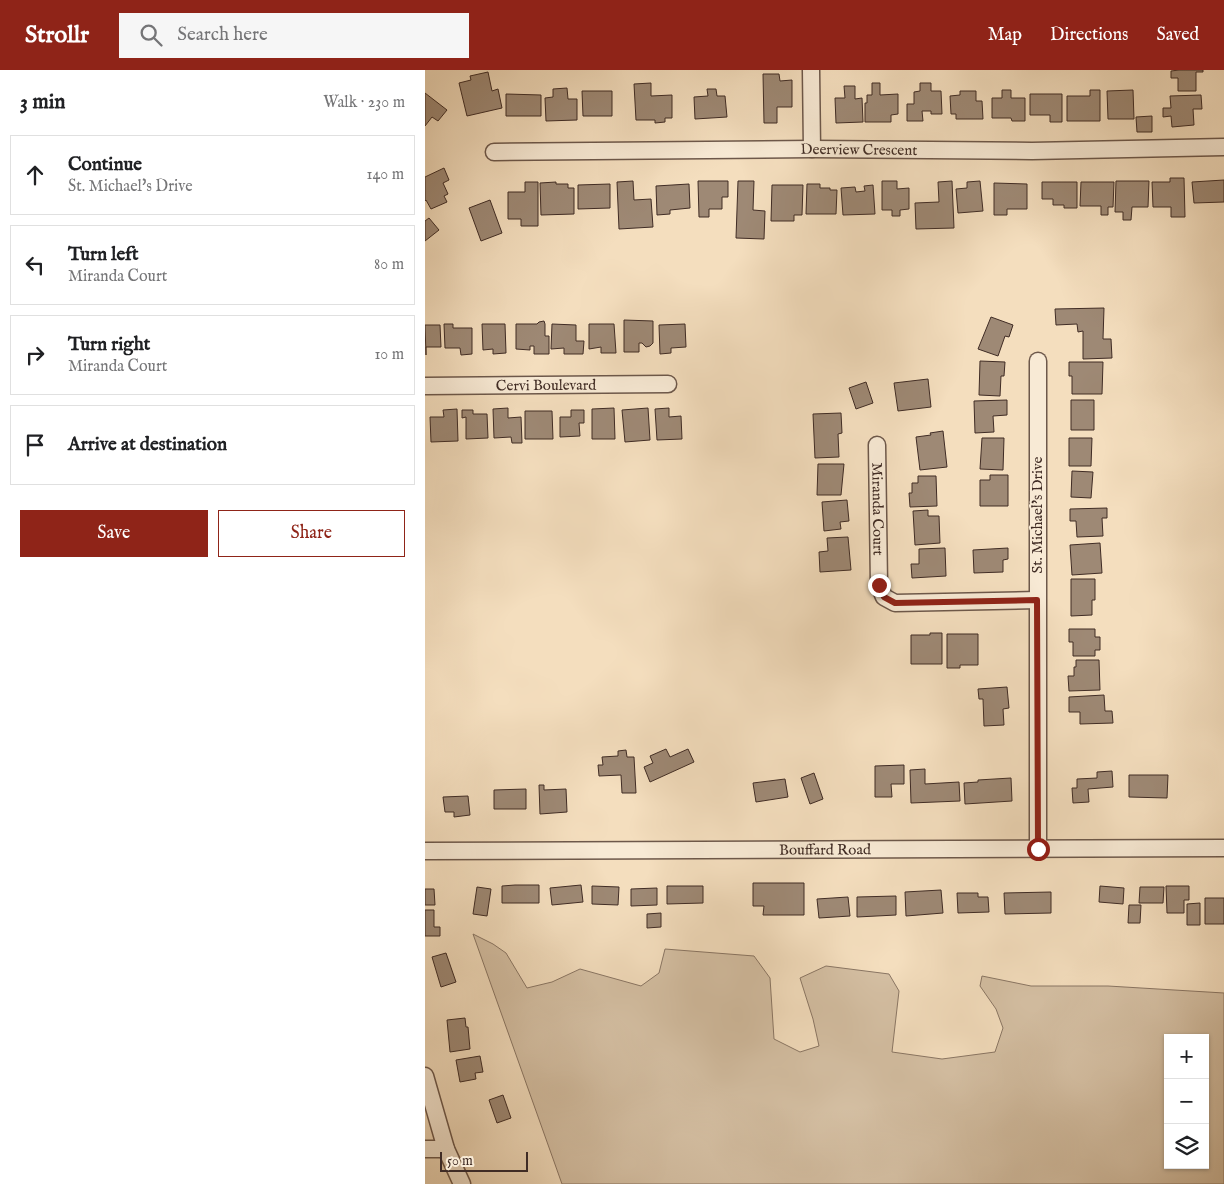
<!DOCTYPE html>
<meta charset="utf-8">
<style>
body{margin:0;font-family:"IM FELL English",serif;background:#f6f6f6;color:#202124}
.controls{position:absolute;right:15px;bottom:15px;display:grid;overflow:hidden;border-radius:0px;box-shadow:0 1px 4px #0004}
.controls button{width:45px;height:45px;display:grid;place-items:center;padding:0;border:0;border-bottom:1px solid #e0e0e0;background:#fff;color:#202124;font:25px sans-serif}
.scale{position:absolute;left:15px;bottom:12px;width:88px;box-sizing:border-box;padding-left:5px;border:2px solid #402c25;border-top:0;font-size:14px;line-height:18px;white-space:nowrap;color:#402c25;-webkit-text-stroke:4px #f8ead5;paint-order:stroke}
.stop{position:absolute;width:15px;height:15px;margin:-11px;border:4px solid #8f2418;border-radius:50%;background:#fff}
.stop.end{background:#8f2418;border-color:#fff;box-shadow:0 1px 5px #0008}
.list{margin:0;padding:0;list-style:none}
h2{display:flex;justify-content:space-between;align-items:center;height:65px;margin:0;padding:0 20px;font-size:21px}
h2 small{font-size:16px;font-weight:400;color:#757577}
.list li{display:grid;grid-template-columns:32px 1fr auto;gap:15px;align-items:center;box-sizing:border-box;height:80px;margin:0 10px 10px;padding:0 10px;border:1px solid #e0e0e0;border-radius:0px}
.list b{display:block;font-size:19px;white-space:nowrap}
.list p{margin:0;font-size:16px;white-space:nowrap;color:#757577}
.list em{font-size:16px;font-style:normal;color:#757577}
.actions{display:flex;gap:10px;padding:15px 20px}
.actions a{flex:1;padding:11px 0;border:1px solid #8f2418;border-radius:0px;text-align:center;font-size:18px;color:#8f2418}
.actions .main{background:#8f2418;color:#fff}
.icon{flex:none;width:28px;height:28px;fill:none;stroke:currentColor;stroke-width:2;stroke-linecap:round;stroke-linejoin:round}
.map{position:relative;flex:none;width:799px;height:1114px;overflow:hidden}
header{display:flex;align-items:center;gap:30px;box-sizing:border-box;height:70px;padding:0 25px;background:#8f2418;color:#fff}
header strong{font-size:24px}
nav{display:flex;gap:28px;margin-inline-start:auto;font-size:18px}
.search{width:350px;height:45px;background:#f6f6f6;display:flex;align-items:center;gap:12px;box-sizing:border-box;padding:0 18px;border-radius:0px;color:#757577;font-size:19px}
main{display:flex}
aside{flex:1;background:#fff}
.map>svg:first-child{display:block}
.green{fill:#d5c0a4;stroke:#8a7664;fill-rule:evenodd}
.building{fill:#9e8975;stroke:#402c25}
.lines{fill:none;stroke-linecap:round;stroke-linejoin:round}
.minor-casing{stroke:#6d584b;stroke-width:19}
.minor{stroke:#f8ead5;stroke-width:16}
.route{stroke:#8f2418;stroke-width:6}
.labels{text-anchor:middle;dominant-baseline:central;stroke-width:4;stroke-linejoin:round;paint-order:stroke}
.street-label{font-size:15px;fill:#402c25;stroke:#f8ead5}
</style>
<header>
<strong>Strollr</strong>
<div class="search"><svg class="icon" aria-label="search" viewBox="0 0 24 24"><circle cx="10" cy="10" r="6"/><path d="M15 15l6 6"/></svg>Search here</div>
<nav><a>Map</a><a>Directions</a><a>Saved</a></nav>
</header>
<main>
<aside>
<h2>3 min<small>Walk · 230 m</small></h2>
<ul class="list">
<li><svg class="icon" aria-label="ahead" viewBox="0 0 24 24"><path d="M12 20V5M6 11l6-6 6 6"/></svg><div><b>Continue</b><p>St. Michael's Drive</p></div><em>140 m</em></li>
<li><svg class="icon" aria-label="left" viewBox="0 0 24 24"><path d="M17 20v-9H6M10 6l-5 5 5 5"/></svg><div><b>Turn left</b><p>Miranda Court</p></div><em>80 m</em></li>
<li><svg class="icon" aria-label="right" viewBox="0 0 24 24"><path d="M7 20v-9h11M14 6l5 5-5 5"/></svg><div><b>Turn right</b><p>Miranda Court</p></div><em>10 m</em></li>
<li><svg class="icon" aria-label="arrive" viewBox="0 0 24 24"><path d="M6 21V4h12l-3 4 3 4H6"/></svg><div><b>Arrive at destination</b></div></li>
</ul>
<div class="actions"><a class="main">Save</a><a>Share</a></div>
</aside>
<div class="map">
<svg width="799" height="1114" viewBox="0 0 799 1114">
<rect width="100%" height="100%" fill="#f4debe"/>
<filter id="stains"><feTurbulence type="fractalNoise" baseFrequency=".004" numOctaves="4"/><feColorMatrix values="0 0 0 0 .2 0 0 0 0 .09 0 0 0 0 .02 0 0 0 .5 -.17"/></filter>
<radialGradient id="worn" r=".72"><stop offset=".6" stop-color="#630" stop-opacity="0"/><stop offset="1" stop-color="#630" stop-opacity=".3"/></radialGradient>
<path class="green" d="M48,864l20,10 13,9 21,35 25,-6 28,-13 61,17 18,-13 6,-24 89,7 16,22 4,61 26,13 19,-6 -6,-27 -13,-41 26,-12 63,8 10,17 -7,61 50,7 53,-7 8,-24 -7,-19 -16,-23 2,-10 49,10h77l116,7v191h-662zM743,968h37v127h-37z"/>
<path class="building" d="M754,0h24v2h-7v19h-18v-13h-7v-7z
M63,2l4,19 6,-2 4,19 -35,8 -8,-33 12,-3 -1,-4z
M338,4h16l1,7 12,-1v27h-15v16h-13z
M226,13v13l21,-1v23h-7v4l-10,1v-3h-19l-2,-36z
M447,13h8v12l18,-1v20l-7,1v7h-26v-19h2v-8h5z
M495,13h11v8h10l1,23h-11v-3h-9l1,10h-16v-17h7v-12l6,-1z
M419,16h11v13l7,-1 1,24 -27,1 -1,-25h10z
M142,18l1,11h9v21l-31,1 -1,-23 8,-1v-8z
M282,19h9l1,7h8l2,21 -32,2 -1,-22 14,-1z
M577,20h9v8h14v23h-13l-1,-3h-19v-20h10z
M665,20h10v31h-33v-25h23z
M708,20l1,29h-26l-1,-28z
M157,21h30v25h-29z
M535,21h16v10h6l1,18h-27v-5h-5l-1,-18 10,-1z
M0,23l22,17 -9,11 -6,-4 -7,9z
M81,24l35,1v21h-35z
M605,24h32v28h-12v-7h-20z
M776,25l1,14h-9l1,16 -22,2 -1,-11 -8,1v-9h8l-1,-12z
M727,46v16h-15l-1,-15z
M19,98l5,12 -6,3 5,11 -4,2 3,6 -16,7 -5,-9 -1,1v-24z
M745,108h14l1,39h-14v-10h-18l-1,-25h18z
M799,110v22l-30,1 -2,-21z
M208,111l1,19 17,-1 2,28 -34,2 -2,-47z
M273,111h30v16h-6v12h-13v8h-10z
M313,111h16l-1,29 12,1 -1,28 -28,-1z
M457,111h15v8l12,-1v21l-9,1v6h-8v-6h-10z
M527,111l2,47 -38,1 -1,-26 24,-1 -1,-20z
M555,111l3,30 -25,2 -2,-24 11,-1v-6z
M691,111h33l-1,26h-16l-1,13h-8v-8h-8z
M100,112h13v44h-17v-7h-13v-27h17z
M131,112v2h12v4h6v26l-33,1 -1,-32z
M617,112h35v26h-13v-3h-11v-6h-11z
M656,112h33l-1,25h-5v8h-7v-9h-21z
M569,113l33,1v25h-20v6h-13z
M185,114v24l-32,1v-24z
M264,114l1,24 -20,2v4l-13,1 -1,-29z
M382,114h13v4h10v2h7l-1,24h-30z
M347,115h31l-1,30h-8v6h-23z
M448,115l2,29 -32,1 -2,-27 14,-1 1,5 9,-1 -1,-5z
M65,130l12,33 -21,8 -12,-33z
M4,148l10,12 -14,11v-20z
M679,238l-1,31h8l1,19 -29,1v-28l-5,1 -1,-8 -21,1 -1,-16z
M566,247l22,8 -4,12 -4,-1 -7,20 -20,-7z
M199,250l29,1v22l-3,3 -4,1 -4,-4h-3v9h-15z
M119,251l1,3v12h4v18h-15v-8h-4v4l-14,-1v-25h21l2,-2z
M19,254h9v4h19v26l-11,1 -1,-7h-15z
M57,254h23l1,29 -13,1v-5l-10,1z
M127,254l24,1v16h8l-1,13h-19v-6l-13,1z
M164,254h25l2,29h-15v-6l-12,2z
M260,254l1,23 -15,1v5l-11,1 -1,-29z
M0,255h15l1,22h-15v8z
M555,291l25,1 -1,14h-3l-1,20 -21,-1z
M644,292h34l-1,32h-30v-18h-3z
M503,309l3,28 -33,4 -4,-28z
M441,312l7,21 -17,6 -7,-21z
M582,330v15l-14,1 1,16 -19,1 -1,-32z
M646,330h23v30h-23z
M83,338v10l13,-1 1,26h-10l-1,-6 -17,1 -1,-29z
M189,338l1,31h-23v-30z
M223,338l2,32 -25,2 -3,-32z
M244,338v9l12,-1 1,23 -25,1 -2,-31z
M32,339l1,32 -27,1 -1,-25h14l-1,-7z
M37,340h11v4h14l1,24 -22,1v-22l-4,1z
M146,340h13v13h-5l1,13 -20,1v-20h11z
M100,341h27l1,28h-28z
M416,343l1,20 -4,1 1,23 -24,1 -2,-44z
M518,361l4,36 -27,3 -4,-33 15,-2 -1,-2z
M557,368h22l-1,32 -23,-1z
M644,368h23l-1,28h-22z
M393,394h26l-3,31h-24z
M647,401l21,1 -2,26 -20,-1z
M565,405h18v31h-28v-26h10z
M493,406h18l1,30 -27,1 -1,-14h3v-10h6z
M422,430l2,21 -9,1 1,7 -17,2 -2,-29z
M682,438v10h-5l1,18 -26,1 -1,-16h-6v-12z
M503,440v6h11l1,27 -25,2 -2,-34z
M423,467l3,33 -31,2 -1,-20 9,-1 -1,-13z
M675,473l2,30 -30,2 -2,-30z
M520,478l1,28 -34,2 -1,-14h8v-15z
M583,478v11l-5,1v12l-29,1 -1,-23z
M646,509h24v21h-3v15l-21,1z
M644,559h26v8h5v13h-5v6h-22v-14h-4z
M505,563h12v31h-31v-29h19z
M522,564h31v31h-18v3h-13z
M651,590h23l1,30 -31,1 -1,-15h6v-9h2z
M582,617l2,21 -6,1 1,16 -20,1 -1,-27h-4l-1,-10z
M679,625l1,16h7l1,12 -33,1v-12h-11v-15z
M241,679l4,8 18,-8 6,13 -44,20 -6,-15 9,-4 -3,-7z
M201,680l1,7h7l2,36h-14l-1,-18 -22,1 -1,-11h5l-1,-8 16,-1v-5z
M479,695v19h-13l1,13h-17v-31z
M500,699v15l34,-2 1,19 -49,2 -1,-33z
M687,701l1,16 -25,2 1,13 -16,1 -1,-15h5v-9l20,-1v-6z
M389,703l9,26 -13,5 -9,-26z
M704,705h39l-1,23 -38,-1z
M586,708l1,23 -47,3 -1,-21 14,-1v-2z
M360,709l3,18 -32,5 -3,-19z
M114,715h5v5l22,-1 1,23 -27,2z
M101,719v20h-32v-19z
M43,726l2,19 -16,2v-5h-9l-2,-15z
M328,813h51v32h-41l1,-9h-11z
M90,815h24v18h-37v-17z
M156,815l2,17 -31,3 -2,-17z
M167,816l27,1 -1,18 -26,-1z
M242,816h36v17l-36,1z
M675,816l24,2 -1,16 -24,-2z
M741,816h23v14h-5v13h-17z
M52,817l14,2 -4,27 -14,-2z
M715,817h24l-1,16h-24z
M232,818v17l-26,1v-17z
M0,819h9l1,16h-10z
M516,820l2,23 -37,3 -1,-24z
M626,822v21l-46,1 -1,-21z
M532,823h21v4h10l1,15 -31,1z
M471,826v19l-39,2v-20z
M423,827l2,19 -31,2 -2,-19z
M780,828h19v26h-19z
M775,833v22h-13v-21z
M704,835h12l-1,18h-12z
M0,840h9v17h6v9h-15z
M236,843v14l-14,1v-14z
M21,883l10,29 -15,5 -9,-30z
M40,948l1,9h2l2,22 -20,3 -3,-32z
M55,986l3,16 -8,1 1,6 -16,3 -4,-22z
M78,1025l8,23 -14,5 -8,-23z"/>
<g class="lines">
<defs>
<g id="minor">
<path d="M386,0l1,79"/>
<path id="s1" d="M69,82l318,-3 220,2 192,-4"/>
<path d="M613,291v488"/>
<path id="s2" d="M0,316l243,-2"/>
<path id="s3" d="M452,375l2,140 5,12 11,6 142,-3"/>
<path id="s4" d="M0,781l799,-3"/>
<path d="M0,1006l21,73 16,35"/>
<path d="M0,1079h21"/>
</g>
</defs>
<use href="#minor" class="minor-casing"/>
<use href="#minor" class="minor"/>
</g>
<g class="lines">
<path class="route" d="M454,515l5,12 11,6 142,-3 1,249"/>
</g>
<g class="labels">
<g class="street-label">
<text stroke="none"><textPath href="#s1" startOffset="365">Deerview Crescent</textPath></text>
<text stroke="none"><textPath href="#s2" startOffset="121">Cervi Boulevard</textPath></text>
<text stroke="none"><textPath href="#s3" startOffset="64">Miranda Court</textPath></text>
<text transform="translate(612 445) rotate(-90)">St. Michael's Drive</text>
<text stroke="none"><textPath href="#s4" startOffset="400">Bouffard Road</textPath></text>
</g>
</g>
<rect width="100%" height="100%" filter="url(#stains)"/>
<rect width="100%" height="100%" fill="url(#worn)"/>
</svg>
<div class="controls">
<button>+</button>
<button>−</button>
<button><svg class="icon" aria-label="layers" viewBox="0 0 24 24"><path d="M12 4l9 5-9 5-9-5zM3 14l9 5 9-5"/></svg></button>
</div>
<div class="scale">50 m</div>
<div class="stop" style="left:613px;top:779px"></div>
<div class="stop end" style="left:454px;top:515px"></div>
</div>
</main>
